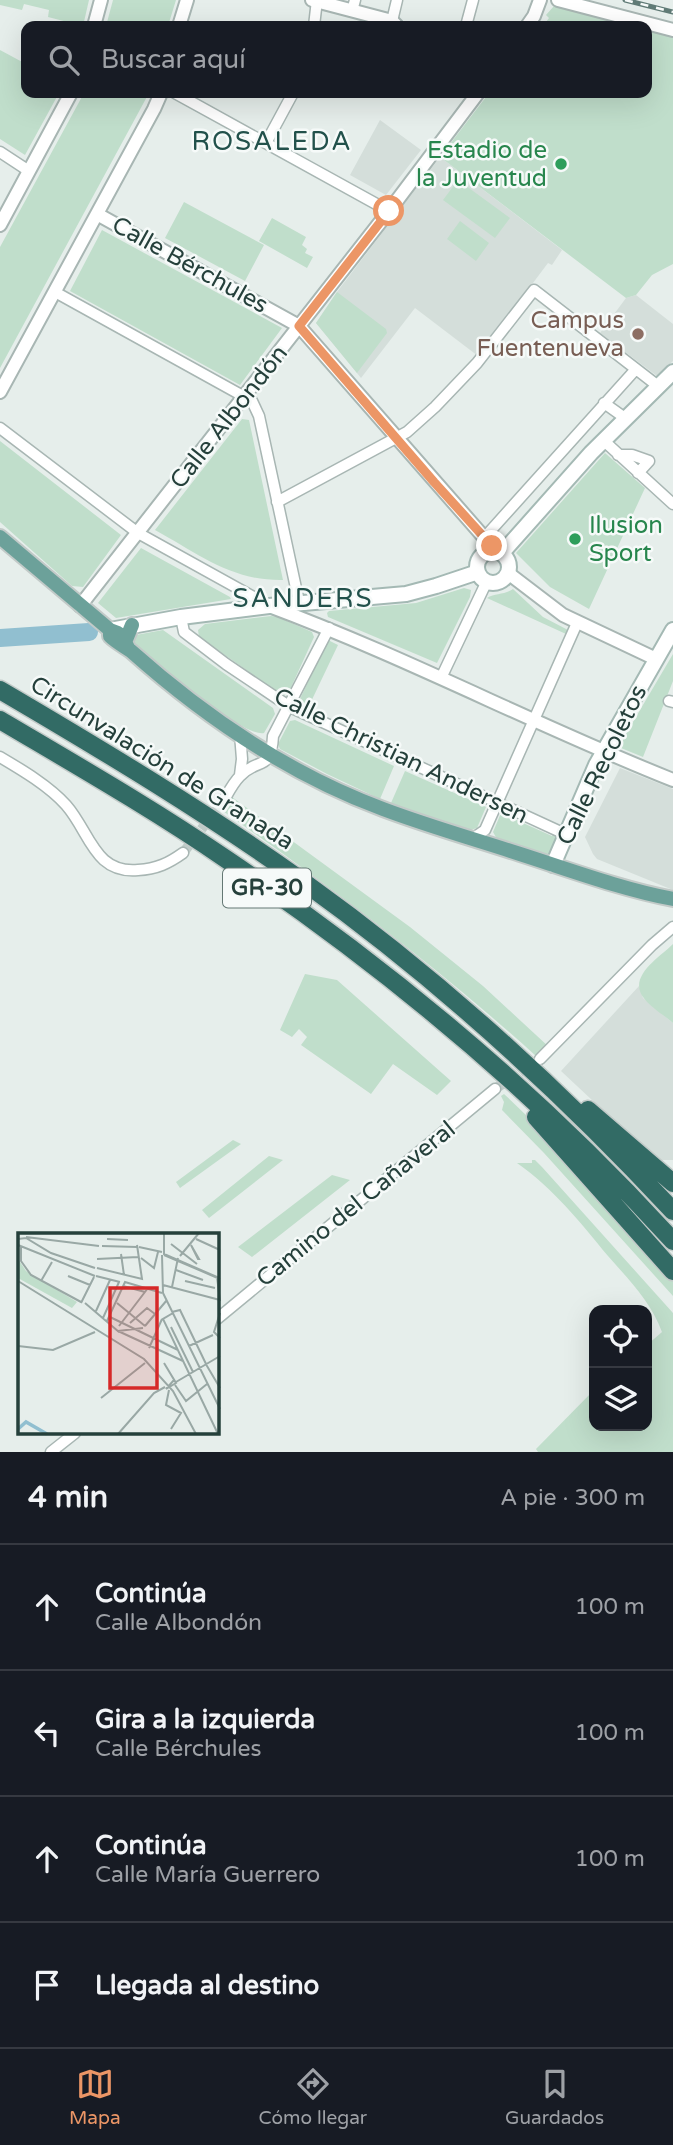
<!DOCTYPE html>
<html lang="es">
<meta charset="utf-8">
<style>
body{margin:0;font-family:"Varela Round",sans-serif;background:#20242c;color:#f1f3f6}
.controls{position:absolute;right:21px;bottom:21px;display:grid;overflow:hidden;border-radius:14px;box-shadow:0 7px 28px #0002}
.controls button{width:63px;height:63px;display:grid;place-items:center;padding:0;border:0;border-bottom:2px solid #363941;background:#171b24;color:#f1f3f6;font:35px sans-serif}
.stop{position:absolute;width:21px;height:21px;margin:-16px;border:5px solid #ec9666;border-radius:50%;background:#fff}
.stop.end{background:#ec9666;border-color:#fff;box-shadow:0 2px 7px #0008}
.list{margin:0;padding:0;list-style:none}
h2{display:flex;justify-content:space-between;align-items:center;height:91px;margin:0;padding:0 28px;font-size:30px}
h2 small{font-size:23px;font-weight:400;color:#9ea1a6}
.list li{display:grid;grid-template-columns:46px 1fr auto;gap:21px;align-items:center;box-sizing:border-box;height:126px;padding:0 28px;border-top:2px solid #363941}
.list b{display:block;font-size:26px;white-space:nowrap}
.list p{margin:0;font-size:23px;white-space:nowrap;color:#9ea1a6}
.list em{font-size:23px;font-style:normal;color:#9ea1a6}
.icon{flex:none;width:38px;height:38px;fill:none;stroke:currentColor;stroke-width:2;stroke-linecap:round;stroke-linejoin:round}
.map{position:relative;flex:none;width:673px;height:1452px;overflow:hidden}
.search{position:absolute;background:#171b24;box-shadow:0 7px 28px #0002;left:21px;right:21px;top:21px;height:77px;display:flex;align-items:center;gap:18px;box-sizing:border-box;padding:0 24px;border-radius:14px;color:#9ea1a6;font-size:26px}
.sheet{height:595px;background:#171b24}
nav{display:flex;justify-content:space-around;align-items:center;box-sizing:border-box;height:98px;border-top:2px solid #363941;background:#171b24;font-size:19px;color:#9ea1a6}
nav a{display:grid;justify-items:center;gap:4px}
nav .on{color:#ec9666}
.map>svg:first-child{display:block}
.built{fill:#d4deda}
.green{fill:#c0decb}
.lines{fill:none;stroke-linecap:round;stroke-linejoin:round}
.river{stroke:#91bfd0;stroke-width:18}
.minor-tunnel{stroke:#bfcbc8;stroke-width:10;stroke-dasharray:10 5;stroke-linecap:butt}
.minor-casing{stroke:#a8b6b3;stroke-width:13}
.tertiary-casing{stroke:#a8b6b3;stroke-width:16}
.secondary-casing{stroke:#a4b9b4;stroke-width:18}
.primary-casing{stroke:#c2cac8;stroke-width:18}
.motorway-casing{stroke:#c2cac8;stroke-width:21}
.minor{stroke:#fff;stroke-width:10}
.tertiary{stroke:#fff;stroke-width:12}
.secondary{stroke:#fff;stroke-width:14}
.primary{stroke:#6ca19a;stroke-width:14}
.motorway{stroke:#326b65;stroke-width:18}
.rail-casing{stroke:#607b76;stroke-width:5}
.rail{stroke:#f6faf9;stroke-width:2.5;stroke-dasharray:8;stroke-linecap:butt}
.route{stroke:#ec9666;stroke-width:9}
.leisure-dot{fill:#2e9e5b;stroke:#f6faf9;stroke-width:2.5}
.education-dot{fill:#8d6e63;stroke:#f6faf9;stroke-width:2.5}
.labels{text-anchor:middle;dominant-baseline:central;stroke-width:5;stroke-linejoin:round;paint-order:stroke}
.shield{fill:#f6faf9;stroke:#647874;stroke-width:2}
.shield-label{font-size:23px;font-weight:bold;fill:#25403b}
.leisure-label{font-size:24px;fill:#27864d;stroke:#f6faf9;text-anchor:end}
.street-label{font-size:24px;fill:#25403b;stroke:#f6faf9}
.education-label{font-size:24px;fill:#785e54;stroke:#f6faf9;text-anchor:end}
.neighbourhood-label{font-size:26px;letter-spacing:2px;fill:#22514b;stroke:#f6faf9}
.inset-river{fill:none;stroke:#91bfd0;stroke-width:3.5}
.inset-road{fill:none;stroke:#99a8a5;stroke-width:2}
.view{fill:#d62828;fill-opacity:0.15;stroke:#d62828;stroke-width:3.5}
.inset-edge{fill:none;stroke:#25403b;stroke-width:3.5}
</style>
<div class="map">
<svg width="673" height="1452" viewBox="0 0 673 1452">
<rect width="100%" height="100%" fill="#e6eeeb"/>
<path class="built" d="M380,120l41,30 -35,45 -36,-20z
M440,157l122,93 -10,15 -4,-2 -70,93 -63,-48 -54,70 -45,-55 21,-31z
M636,295l37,29v37l-16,15 -57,-43 26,-35z
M620,768l53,21v101l-76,-31 -4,-5 -8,-17z
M639,986l4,12 30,25v137h-17l-95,-89z"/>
<path class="green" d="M0,0h89l-6,26 -35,-9 1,-7 -25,-6 -2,6 -22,-5z
M113,0h63l-8,26h-62z
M554,6l79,20h-90l6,-8 -3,-3z
M647,30l26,7v227l-21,11 -16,20 -10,3 -186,-141 49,-64h158z
M0,50l26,14v29h33l-34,62 -25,-16z
M84,93h65l-149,275v-121z
M458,180l52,38 -15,20 -52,-38z
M184,202l80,43 -19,36 -80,-43z
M272,218l34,19 -4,8 5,4 -2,4 8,4 -6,11 -48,-27z
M460,221l29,22 -13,18 -29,-22z
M102,230l180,98 -42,57 -170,-94z
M337,292l49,37 1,4 -30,40 -41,-50z
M242,419l7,1 34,160c-52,1 -84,-26 -128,-50z
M0,441l121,94 -38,52 -11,-1 -72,-64z
M605,453l40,35 -56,121 -39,-22 -34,-34z
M141,548l89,49 1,2 -115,19 -18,-15z
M464,588l7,2 -1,7 -33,66 -109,-46 -1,-4 2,-2 87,-8z
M513,589l30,28 25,13 -2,4 -79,-36c8,-5 17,-3 26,-9z
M271,616l7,1 34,15 2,5 -26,57 -6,1 -83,-58 -1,-7 7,-6z
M163,630l110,78 2,6 -11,19c-20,5 -108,-70 -128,-86l-3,-7 3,-5z
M328,640l10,5 -30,63 -9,-7z
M673,654v27l-30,76 -22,-9 -1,-4z
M295,720l99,46 -14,33 -53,-25 -47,-25 -2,-5 12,-23z
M405,771l81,36 -9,21 -10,3 -76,-28z
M232,797l178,130 73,59 66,61 -12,10c-99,-90 -205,-169 -314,-246z
M501,813l51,23 2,-3 3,2 1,4 -9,19 -52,-19 -4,-7z
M673,944v79c-9,-8 -23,-16 -30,-26 -15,-21 17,-40 30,-53z
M305,974l32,6 114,101 -14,14 -44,-31 -22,30 -70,-49 6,-8 -8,-8 -7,8 -12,-7z
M504,1094c62,57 115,122 169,186v16l-129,-143 -42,-43 2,-8 -3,-6z
M233,1140l8,4 -61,44 -4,-6z
M269,1156l14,4 -74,58 -7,-8z
M532,1160h3l7,7 131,146v139h-135l-2,-3 58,-59v36h53v-81l15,-13c-11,-30 -33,-52 -54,-76 -28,-34 -54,-67 -91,-93h15z
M332,1175l18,5 -98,77 -14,-10z"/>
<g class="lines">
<path class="river" d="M0,638l89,-6"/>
<path class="minor-tunnel" d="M183,853l41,-53
M495,1089l36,-24"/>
<defs>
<path id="minor" d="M352,11l3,-11
M392,21l5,-21
M314,26l3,-26
M466,26l7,-26
M175,93l214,118
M266,143l27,-50
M0,152l29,19
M55,292l197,109 7,15 40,186
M604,403l21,15
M0,428l138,105 130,72
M603,440l70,64
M618,455h14l17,6 -11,12
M277,502l130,-70 28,-25 42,-44 57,-73 124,96
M484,538l152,-169
M181,617l3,15 42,32 64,43 275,127
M441,678l46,-97
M669,701l4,1
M240,734l2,25 -2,16
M0,757c22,13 49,29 66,48 24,27 28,69 72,65 19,-1 31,-7 45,-17
M224,800c4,-7 9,-17 16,-24 19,-20 31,-3 33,-40l56,-108
M472,839l13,-9 92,-207
M540,1059l112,-114 21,-18
M217,1319l278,-230
M51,1452l24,-19"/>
<path id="tertiary" d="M312,0l80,21 5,5
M558,0l115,30
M94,26l7,-26
M179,26l8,-26
M527,26l7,-10 6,-16
M97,214l202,112 197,225
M0,225l71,-132
M0,392l154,-283 7,-16
M508,573l55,42 93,44
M80,606l309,-395 89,-118
M269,606c137,51 268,120 404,174"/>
<path id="secondary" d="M477 567a16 16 0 1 1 32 0a16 16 0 1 1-32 0Z
M502,553l89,-100 82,-81
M110,630l71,-13 88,-11 137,-12 30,-8 42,-14
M553,865l43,-100 77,-135"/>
<path id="primary" d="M0,537l110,93 8,3
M110,630v6c6,6 14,10 21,15 73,65 160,124 252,158 45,17 91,30 137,45 50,16 101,35 153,45
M128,648l-3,-6 7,-17"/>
<path id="motorway" d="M0,690c104,61 207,123 305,193 134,96 256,208 368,328
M0,720c76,45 153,89 226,139 162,109 315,237 447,382
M588,1110l85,73
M536,1117l137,154"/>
</defs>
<use href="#minor" class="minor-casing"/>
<use href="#tertiary" class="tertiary-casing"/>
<use href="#secondary" class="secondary-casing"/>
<use href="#primary" class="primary-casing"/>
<use href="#motorway" class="motorway-casing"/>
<use href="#minor" class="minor"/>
<use href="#tertiary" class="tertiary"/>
<use href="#secondary" class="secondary"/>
<use href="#primary" class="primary"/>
<use href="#motorway" class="motorway"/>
<defs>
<path id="rail" d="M625,0l48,12"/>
</defs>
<use href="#rail" class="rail-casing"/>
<use href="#rail" class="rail"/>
</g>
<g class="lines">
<path class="route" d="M389,211l-90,115 135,156 58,64"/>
</g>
<g class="leisure-dot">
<circle cx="561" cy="164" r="7"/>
<circle cx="575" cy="539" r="7"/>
</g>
<circle class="education-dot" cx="638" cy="334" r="7"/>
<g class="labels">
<rect class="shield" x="223" y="868.5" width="88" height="39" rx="5"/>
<g class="shield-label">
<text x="267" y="888">GR-30</text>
</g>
<g class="leisure-label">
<text x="547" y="150">Estadio de<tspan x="547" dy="28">la Juventud</tspan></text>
<text x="589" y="525" text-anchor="start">Ilusion<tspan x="589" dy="28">Sport</tspan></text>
</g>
<g class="street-label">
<text transform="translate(190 265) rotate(29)">Calle Bérchules</text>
<text transform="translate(229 417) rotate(-52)">Calle Albondón</text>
<text transform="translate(401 756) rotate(26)">Calle Christian Andersen</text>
<text transform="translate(162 763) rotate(32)">Circunvalación de Granada</text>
<text transform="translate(602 765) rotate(-64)">Calle Recoletos</text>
<text transform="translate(356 1204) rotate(-39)">Camino del Cañaveral</text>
</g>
<g class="education-label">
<text x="624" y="320">Campus<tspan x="624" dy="28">Fuentenueva</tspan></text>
</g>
<g class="neighbourhood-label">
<text x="272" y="141">ROSALEDA</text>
<text x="303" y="598">SANDERS</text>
</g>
</g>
<g transform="translate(18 1233)">
<rect width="201" height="201" fill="#e6eeeb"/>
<path d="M0,12v14l8,12 51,31 -5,6 -54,-30z" fill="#c0decb"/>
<path class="inset-river" d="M0,196l8,-7 21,12"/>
<path class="inset-road" d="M146,0v21l53,23 3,24M8,4l73,9M0,6l8,-1 25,15 44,15M89,6l21,1M178,6l24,11M153,11l26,20M0,12l77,31M173,12l7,14h1l-8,-14M84,13l35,1M3,14v14l10,14 50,27M121,14l23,5M103,21l3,21M144,22l1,38 57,116M146,22l56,24M162,23l19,-23M123,25l13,10 4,-16M79,26l41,-2M79,35l45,11 -5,-34M158,37l27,10M50,43l22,9M78,43l24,6M0,48l126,78 29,32 23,43M23,48l11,-19M167,48l30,7M145,52l57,15M105,53l22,6M154,54l6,-29M63,70l13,-26M67,70l34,29M99,70l28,23M78,78l14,-31M154,79l8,-2 27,56M155,80l-10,6 55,115M202,80l-6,19 6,6M92,84l68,33M85,85l16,-36M89,88l18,-39 37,11M112,90l17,-15 8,6M101,93l29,-38M127,93l22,-26M153,94l22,45M100,98l65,30M100,98l25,-3M0,113l35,4 42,-18M171,113l24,-11M131,115l13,-29M146,130l12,20 -10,6 8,-9M189,133l13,22M158,149l44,-26M157,152l11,16 21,-17M151,157l-3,15 15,8 -10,16M83,165l44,-35M100,201l36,-41 11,-6"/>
<path class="view" d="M92,55h47v100h-47z"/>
<rect width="201" height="201" class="inset-edge"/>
</g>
</svg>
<div class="controls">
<button><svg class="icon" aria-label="locate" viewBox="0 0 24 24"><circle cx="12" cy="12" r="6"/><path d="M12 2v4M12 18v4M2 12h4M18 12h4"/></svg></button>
<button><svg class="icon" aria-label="layers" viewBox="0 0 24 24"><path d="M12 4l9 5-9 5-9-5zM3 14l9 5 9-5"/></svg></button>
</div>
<div class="stop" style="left:389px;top:211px"></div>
<div class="stop end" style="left:492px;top:546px"></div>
<div class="search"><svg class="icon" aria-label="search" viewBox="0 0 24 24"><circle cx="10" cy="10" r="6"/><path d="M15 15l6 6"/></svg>Buscar aquí</div>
</div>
<section class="sheet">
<h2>4 min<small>A pie · 300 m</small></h2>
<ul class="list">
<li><svg class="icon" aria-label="ahead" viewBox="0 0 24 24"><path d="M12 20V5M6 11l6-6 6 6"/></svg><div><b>Continúa</b><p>Calle Albondón</p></div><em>100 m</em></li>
<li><svg class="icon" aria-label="left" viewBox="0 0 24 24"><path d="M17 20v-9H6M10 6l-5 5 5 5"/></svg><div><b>Gira a la izquierda</b><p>Calle Bérchules</p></div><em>100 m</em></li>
<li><svg class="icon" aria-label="ahead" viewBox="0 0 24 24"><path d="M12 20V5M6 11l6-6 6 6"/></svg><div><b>Continúa</b><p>Calle María Guerrero</p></div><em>100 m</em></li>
<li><svg class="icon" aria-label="arrive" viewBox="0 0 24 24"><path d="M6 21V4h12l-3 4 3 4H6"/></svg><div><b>Llegada al destino</b></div></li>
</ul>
</section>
<nav>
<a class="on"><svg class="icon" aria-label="map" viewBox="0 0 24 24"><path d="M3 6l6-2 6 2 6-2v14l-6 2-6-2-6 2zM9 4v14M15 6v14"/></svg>Mapa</a>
<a><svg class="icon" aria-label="directions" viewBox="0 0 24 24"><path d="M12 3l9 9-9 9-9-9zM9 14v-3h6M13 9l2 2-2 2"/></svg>Cómo llegar</a>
<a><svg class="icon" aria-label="saved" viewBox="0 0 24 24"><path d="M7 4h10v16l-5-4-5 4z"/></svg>Guardados</a>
</nav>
